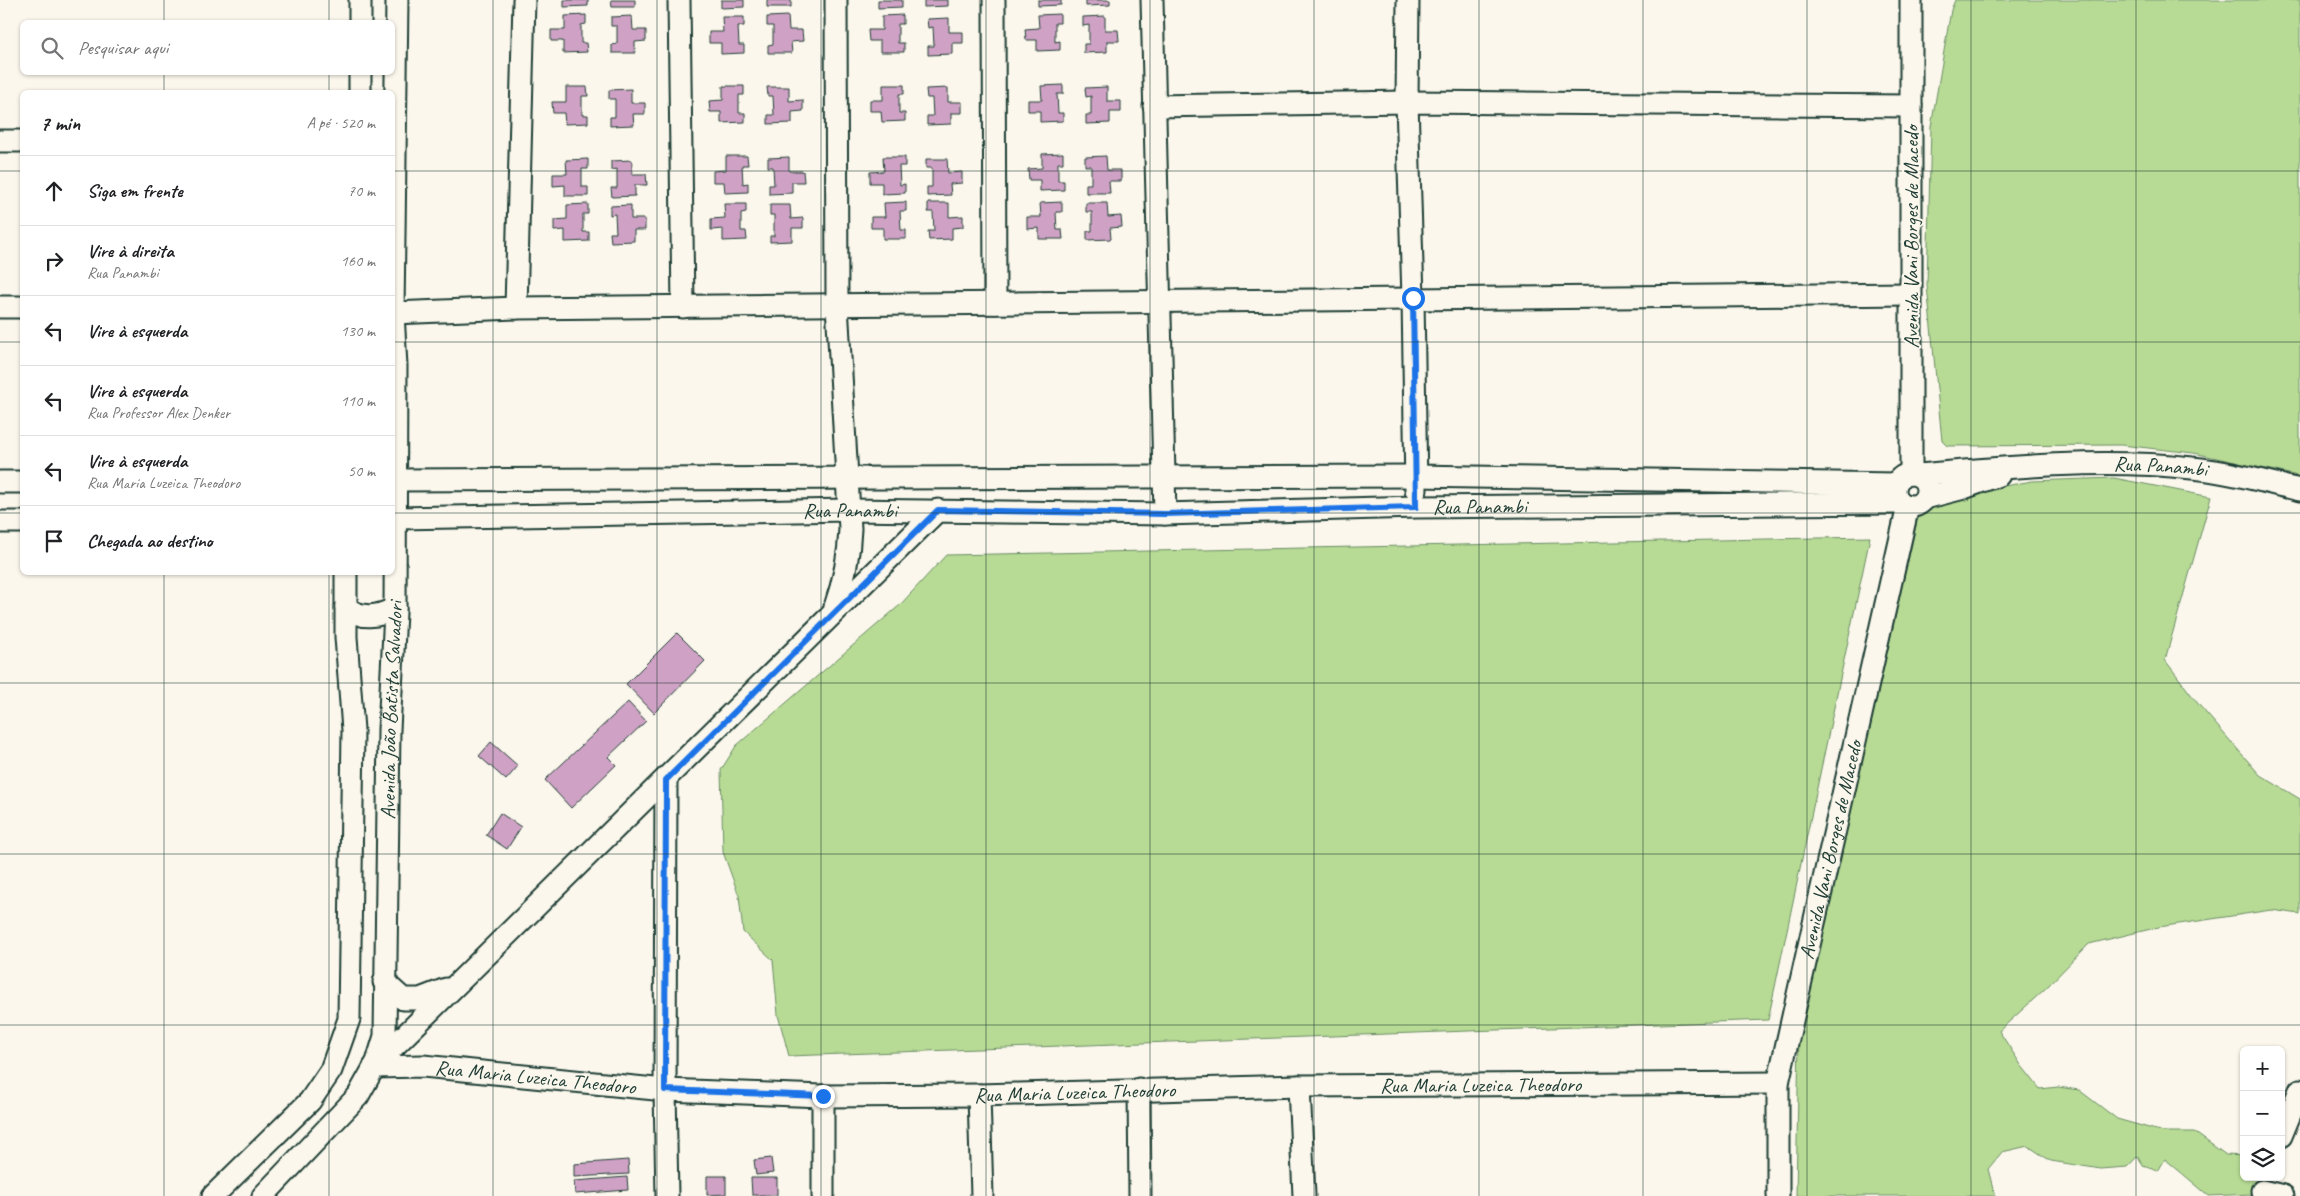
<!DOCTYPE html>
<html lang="pt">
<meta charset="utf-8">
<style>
body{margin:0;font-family:Caveat,sans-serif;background:#f6f6f6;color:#202124}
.controls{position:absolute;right:15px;bottom:15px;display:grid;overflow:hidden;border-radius:8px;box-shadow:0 1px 4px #0004}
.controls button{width:45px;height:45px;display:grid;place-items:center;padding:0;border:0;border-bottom:1px solid #e0e0e0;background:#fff;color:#202124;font:25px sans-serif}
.stop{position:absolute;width:15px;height:15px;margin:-11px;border:4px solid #1a73e8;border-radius:50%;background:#fff}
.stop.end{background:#1a73e8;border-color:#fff;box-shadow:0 1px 5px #0008}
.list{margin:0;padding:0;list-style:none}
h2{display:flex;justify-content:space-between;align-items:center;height:65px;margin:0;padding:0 20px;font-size:21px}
h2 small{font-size:16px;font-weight:400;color:#757577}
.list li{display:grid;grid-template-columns:32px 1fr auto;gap:15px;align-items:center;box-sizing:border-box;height:70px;padding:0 20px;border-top:1px solid #e0e0e0}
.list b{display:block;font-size:19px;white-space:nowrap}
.list p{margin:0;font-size:16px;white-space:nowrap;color:#757577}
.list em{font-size:16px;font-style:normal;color:#757577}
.icon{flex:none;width:28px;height:28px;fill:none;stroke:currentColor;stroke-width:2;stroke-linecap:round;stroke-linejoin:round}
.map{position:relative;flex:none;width:2300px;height:1196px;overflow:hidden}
.search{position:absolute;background:#fff;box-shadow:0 1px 4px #0004;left:20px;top:20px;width:375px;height:55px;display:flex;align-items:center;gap:12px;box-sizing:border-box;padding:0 18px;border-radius:8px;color:#757577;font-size:19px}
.panel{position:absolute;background:#fff;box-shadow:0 1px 4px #0004;left:20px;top:90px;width:375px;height:485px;border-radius:8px}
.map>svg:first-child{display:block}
.green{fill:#b7db95;stroke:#6b8c64}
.building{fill:#cfa2c5;stroke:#1f3d34}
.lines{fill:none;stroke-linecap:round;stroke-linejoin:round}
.street-casing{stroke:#1f3d34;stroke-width:25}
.street{stroke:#fbf7ec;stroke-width:21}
.route{stroke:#1a73e8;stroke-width:6}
.grid{fill:none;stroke:#1f3d34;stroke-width:1;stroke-opacity:0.55}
.labels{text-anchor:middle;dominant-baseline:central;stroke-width:4;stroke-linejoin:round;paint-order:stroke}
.street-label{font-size:21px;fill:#1f3d34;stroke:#fbf7ec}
</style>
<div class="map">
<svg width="2300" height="1196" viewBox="0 0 2300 1196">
<rect width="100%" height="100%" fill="#fbf7ec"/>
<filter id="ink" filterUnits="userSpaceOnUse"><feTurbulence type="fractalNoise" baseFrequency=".02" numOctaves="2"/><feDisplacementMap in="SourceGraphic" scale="10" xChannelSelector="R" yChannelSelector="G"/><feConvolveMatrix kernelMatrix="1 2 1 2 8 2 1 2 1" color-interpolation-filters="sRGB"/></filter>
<g filter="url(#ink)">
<path class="green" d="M1955,0h345v474l-2,2 -104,-23 -73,-8 -174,1 -5,-5 -15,-156 4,-158 20,-117z
M2114,478l97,19 -46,163 34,45 61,70 40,24v115l-29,-4 -112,17 -70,17 -43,44 -47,43 22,34 19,24 18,-2 21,3 38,29 46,13h31l32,23 18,1v21h14l-5,17 -44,2 -44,-37 -7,12 -15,-5 -5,-10 -11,11 -26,2 -50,-8 -23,-15 -26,6 -14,17 7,27h-199l3,-159 118,-516 7,-13 64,-19 44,-8z
M1870,537l-102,483 -979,36 -11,-41 -5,-55 -30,-28 -4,-36 -16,-44 -2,-82 15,-24 164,-141 46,-50z"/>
<path class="building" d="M564,0h24v6l-24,1z
M611,0h24v7h-23z
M721,0h23v7l-23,1z
M767,0h24v7h-24z
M878,0h24v7l-24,1z
M924,0h24v6l-24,1z
M1038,0h23v5l-23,1z
M1086,0h24v5l-24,1z
M1060,14v9h-5v19l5,-1v9l-23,1v-11h-11l-1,-11 14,-1 -1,-13z
M586,15v9l-5,1v18h5l1,9 -24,1v-12h-12v-11h14v-14z
M903,15v9h-5v19h6v9h-24v-11h-11l-1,-11h14v-14z
M632,16l1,14h13v11l-11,1v11h-23v-8l5,-1v-18h-6v-9z
M788,16l1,14h13l1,11 -12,1 1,11h-24v-8l5,-1v-18h-6v-9z
M1105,16v14h13l1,11h-12v11l-23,1v-9h5v-19l-6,1v-9z
M722,17h22v9h-6l1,19h5v8l-23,1v-11h-12v-11h14z
M949,18v14h14v11h-11v11l-24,1v-9h6l-1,-19 -5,1 -1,-9z
M883,85h21v9h-5v19h6v8l-23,1 -1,-11h-11v-11h13z
M1063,85v9h-6l1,19h5v8l-23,1v-11h-12v-11h14l-1,-14z
M723,86h21v9h-5v18h6v9l-24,1v-11h-11l-1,-11 14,-1z
M566,87h21l1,9h-6v19h6v8l-23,1 -1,-11h-11l-1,-11h14z
M767,87h22v14l14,-1v11l-11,1v11l-24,1v-9h6l-1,-19h-5z
M1107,87v14h14v11h-11v11l-24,1v-9h5v-19l-5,1 -1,-9z
M948,88v14h14v11h-11v11l-24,1v-9h6l-1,-18h-5l-1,-9z
M631,89v14h14v11h-12l1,11 -24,1v-9h5v-18h-6v-9z
M1063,153v10h-5v18h6v9l-24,1v-11h-11l-1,-11 14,-1v-14z
M726,156h21l1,9h-6l1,19 5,-1v9l-23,1 -1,-11h-11v-11l13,-1z
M1106,156l1,14h14v11h-12l1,12h-24v-9h5v-18h-6v-9z
M789,157v14h14l1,11h-12v11l-23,1v-9h5l-1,-18h-5v-9z
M883,157h22v9h-6l1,19 5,-1v9l-23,1v-11h-12v-11l14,-1z
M588,159v10h-6v18h6v9h-23v-11l-12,1v-12h14l-1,-14z
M926,159h21l1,14 14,-1v11l-12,1 1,11 -24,1v-9h5v-19h-6z
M632,160v14h14l1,11h-12v11l-23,1 -1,-9h6v-19l-6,1v-9z
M906,202v9h-6l1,19h5v9h-23v-11h-12v-11h14l-1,-14z
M1062,202v10h-6l1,18h5l1,9h-24v-11l-12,1v-12h14l-1,-14z
M928,203h21v14l14,-1v11l-11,1v11l-23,1 -1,-9h6l-1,-19h-5z
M1086,203h21l1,14 13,-1 1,11 -12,1 1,11 -24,1v-9h5v-19h-6z
M588,204v10h-5v18h6v9l-24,1v-12l-11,1v-11l13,-1v-14z
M724,204h22v8l-5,1v18h5l1,9 -24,1v-12l-12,1v-11l14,-1z
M631,205v14h14v11h-11v11l-23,1 -1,-9h6l-1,-19 -5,1v-9z
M770,205h20l1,14 12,-1v10h-11v13l-22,1v-6h4v-21h-4z
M677,633l28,28 -51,52 -28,-29z
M628,702l18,19 -38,36 8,8 -45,43 -26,-28z
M491,742l27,24 -12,14 -27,-24z
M500,813l21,14 -14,22 -21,-14z
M771,1158l2,15 -17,2 -2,-15z
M628,1160l1,14 -55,3v-13z
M707,1176h19v18l-19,1z
M627,1177l1,13 -53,4 -1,-13z
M751,1178h26v17h-25z"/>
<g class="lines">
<defs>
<g id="street">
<path d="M360,0v22"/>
<path d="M679,0l4,307"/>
<path d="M994,0l1,303"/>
<path d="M1152,0l13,514"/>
<path d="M1408,0l-1,102 6,196 3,192"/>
<path d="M1911,0v474"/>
<path d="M360,72v20"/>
<path d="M1154,106l253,-4 504,4"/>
<path d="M0,141h22"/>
<path d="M0,307h22"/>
<path d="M516,308l8,-308"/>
<path d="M393,313l123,-5 1394,-14"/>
<circle cx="1911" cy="490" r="16"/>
<path id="s1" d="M1919,475c91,-8 182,-17 273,-7 36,3 73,14 108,22"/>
<path d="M396,480l1020,-4 480,8"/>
<path d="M0,482h22"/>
<path d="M1925,498l39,-10 35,-13"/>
<path id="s2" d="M396,518l452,-8 317,4 251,-7 486,-4"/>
<path d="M0,522h22"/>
<path d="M346,607c15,13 33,10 49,1"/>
<path d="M835,607c9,-26 14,-50 15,-78l-13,-224 -1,-305"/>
<path d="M666,780l-1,310 2,106"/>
<path d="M384,982l19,17h17l26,-10"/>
<path d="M379,1061l559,-551"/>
<path id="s3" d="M374,1067l49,-1 242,24 158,6 156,-1 320,-9 479,-3"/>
<path d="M1299,1086l5,110"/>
<path d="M1139,1089l1,107"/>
<path d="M979,1095l3,101"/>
<path d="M823,1096v100"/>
<path d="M2281,1136l19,-46"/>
<path d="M2262,1191l21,5"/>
<path d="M213,1196l97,-95 21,-31 18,-51 4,-289 -7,-93v-65"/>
<path id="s4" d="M263,1196l95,-100 19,-34 8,-26 4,-306 6,-118 1,-246 -3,-53 4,-313"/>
<path id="s5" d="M1778,1196v-113l130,-577"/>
</g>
</defs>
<use href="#street" class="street-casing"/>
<use href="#street" class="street"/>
</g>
</g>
<g class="lines" filter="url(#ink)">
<path class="route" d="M823,1096l-158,-6 1,-310 272,-270 227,4 251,-7 -3,-209"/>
</g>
<path class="grid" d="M164,0v22M329,0v22M493,0v1196M657,0v1196M821,0v1196M986,0v1196M1150,0v1196M1314,0v1196M1479,0v1196M1643,0v1196M1807,0v1196M1971,0v1196M2136,0v1196M164,72v20M329,72v20M0,171h22M392,171h1908M0,342h22M392,342h1908M0,513h22M392,513h1908M164,572v624M329,572v624M0,683h2300M0,854h2300M0,1025h2300"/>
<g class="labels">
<g class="street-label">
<text transform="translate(1911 237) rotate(-90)">Avenida Vani Borges de Macedo</text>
<text stroke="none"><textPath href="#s1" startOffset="242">Rua Panambi</textPath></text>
<text stroke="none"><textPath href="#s2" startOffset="1084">Rua Panambi</textPath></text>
<text stroke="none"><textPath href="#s2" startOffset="454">Rua Panambi</textPath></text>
<text stroke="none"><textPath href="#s4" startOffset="530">Avenida João Batista Salvadori</textPath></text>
<text stroke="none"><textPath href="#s5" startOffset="352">Avenida Vani Borges de Macedo</textPath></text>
<text stroke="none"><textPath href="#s3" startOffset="162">Rua Maria Luzeica Theodoro</textPath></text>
<text stroke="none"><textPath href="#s3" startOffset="1108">Rua Maria Luzeica Theodoro</textPath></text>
<text stroke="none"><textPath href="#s3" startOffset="702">Rua Maria Luzeica Theodoro</textPath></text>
</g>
</g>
</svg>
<div class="controls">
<button>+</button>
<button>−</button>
<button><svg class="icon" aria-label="layers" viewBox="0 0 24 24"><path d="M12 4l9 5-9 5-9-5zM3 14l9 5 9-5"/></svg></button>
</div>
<div class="stop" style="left:1413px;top:298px"></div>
<div class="stop end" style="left:823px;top:1096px"></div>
<div class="search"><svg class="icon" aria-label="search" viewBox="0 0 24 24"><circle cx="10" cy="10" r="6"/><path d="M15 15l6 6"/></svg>Pesquisar aqui</div>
<section class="panel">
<h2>7 min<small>A pé · 520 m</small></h2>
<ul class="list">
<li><svg class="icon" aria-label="ahead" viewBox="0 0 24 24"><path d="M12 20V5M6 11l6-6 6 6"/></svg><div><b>Siga em frente</b></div><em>70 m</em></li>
<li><svg class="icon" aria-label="right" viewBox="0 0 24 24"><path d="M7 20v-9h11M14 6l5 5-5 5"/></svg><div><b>Vire à direita</b><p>Rua Panambi</p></div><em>160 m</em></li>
<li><svg class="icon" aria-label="left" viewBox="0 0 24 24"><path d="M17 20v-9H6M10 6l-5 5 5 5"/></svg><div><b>Vire à esquerda</b></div><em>130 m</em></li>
<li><svg class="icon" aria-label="left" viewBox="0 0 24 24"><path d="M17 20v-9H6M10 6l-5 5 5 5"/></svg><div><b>Vire à esquerda</b><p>Rua Professor Alex Denker</p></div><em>110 m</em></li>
<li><svg class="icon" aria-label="left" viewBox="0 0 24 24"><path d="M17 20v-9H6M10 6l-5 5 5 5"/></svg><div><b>Vire à esquerda</b><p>Rua Maria Luzeica Theodoro</p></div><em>50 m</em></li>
<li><svg class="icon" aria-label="arrive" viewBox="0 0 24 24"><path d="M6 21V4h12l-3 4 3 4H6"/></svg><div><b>Chegada ao destino</b></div></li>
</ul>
</section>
</div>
